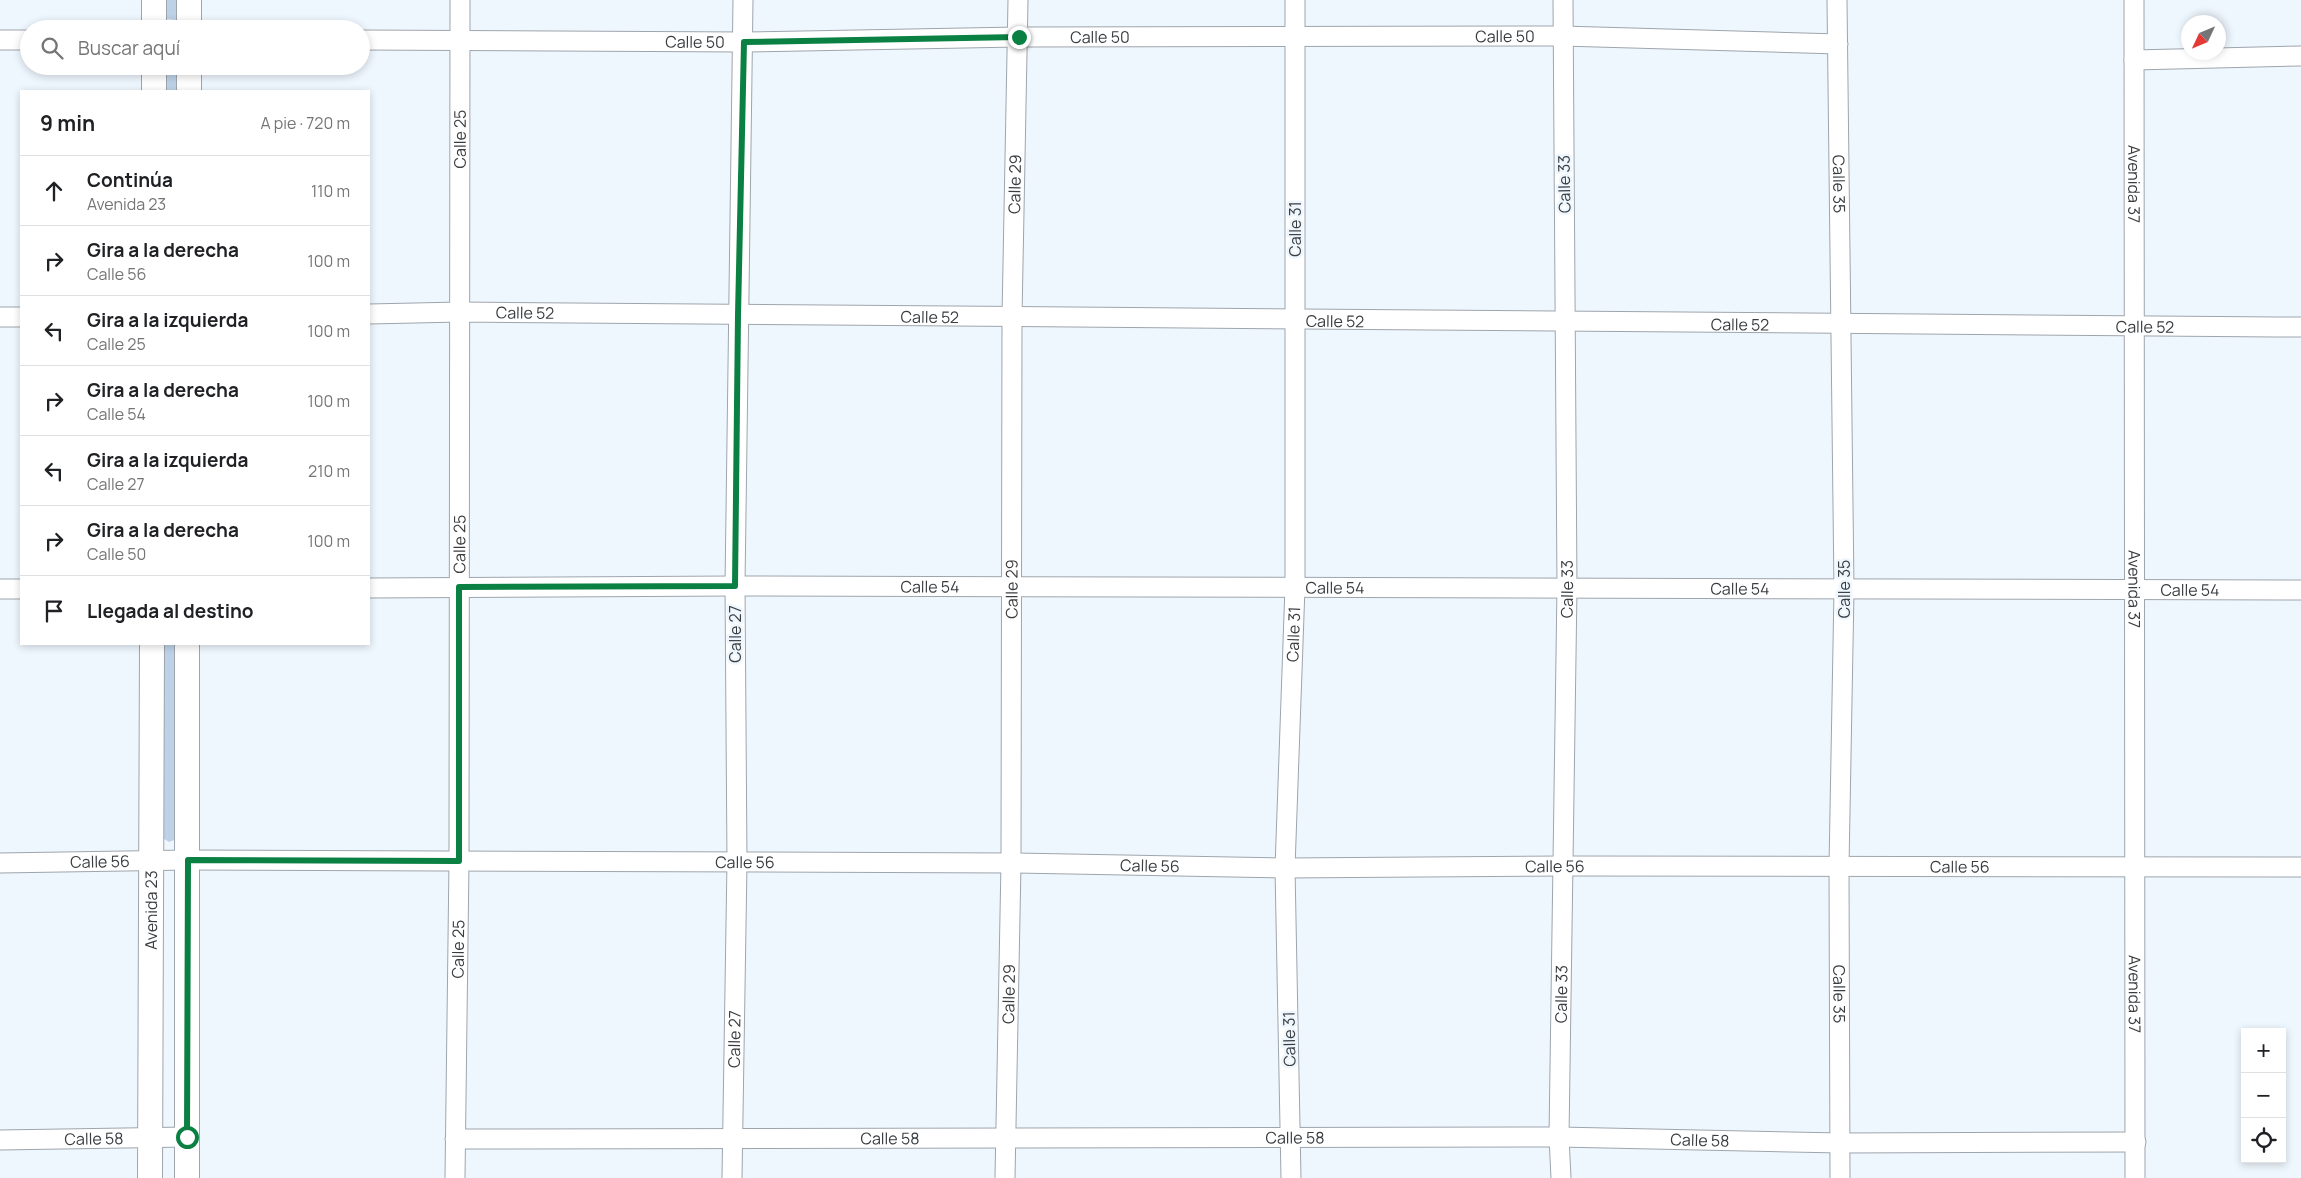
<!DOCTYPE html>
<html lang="es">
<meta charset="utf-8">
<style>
body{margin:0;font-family:Manrope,sans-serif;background:#f2f2f2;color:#202124}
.controls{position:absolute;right:15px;bottom:15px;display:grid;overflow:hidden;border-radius:0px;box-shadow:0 2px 8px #0003}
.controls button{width:45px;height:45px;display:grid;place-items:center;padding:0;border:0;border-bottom:1px solid #e0e0e0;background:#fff;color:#202124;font:25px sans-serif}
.compass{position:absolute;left:2181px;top:15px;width:45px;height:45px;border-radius:50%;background:#fff;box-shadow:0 2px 8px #0003;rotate:226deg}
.stop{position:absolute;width:15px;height:15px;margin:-11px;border:4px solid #0b8043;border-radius:50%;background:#fff}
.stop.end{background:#0b8043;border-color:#fff;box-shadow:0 1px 5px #0008}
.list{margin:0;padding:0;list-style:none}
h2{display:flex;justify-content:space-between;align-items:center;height:65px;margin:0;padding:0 20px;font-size:21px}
h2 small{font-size:16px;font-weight:400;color:#757577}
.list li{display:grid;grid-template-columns:32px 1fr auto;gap:15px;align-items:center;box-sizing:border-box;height:70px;padding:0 20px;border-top:1px solid #e0e0e0}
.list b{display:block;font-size:19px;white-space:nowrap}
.list p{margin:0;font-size:16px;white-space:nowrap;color:#757577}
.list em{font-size:16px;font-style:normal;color:#757577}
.icon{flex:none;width:28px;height:28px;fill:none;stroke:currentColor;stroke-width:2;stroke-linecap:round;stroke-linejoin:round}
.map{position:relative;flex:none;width:2301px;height:1178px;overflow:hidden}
.search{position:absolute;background:#fff;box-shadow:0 2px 8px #0003;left:20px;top:20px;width:350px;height:55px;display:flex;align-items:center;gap:12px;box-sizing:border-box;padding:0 18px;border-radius:28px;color:#757577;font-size:19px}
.panel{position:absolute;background:#fff;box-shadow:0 2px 8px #0003;left:20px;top:90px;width:350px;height:555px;border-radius:0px}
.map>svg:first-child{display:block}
.green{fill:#bdd2e7}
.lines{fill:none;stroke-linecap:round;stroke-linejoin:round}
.minor-casing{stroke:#9ea5ac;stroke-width:21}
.major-casing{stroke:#9ea5ac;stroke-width:26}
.minor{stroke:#fff;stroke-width:19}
.major{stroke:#fff;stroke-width:24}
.route{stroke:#0b8043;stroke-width:6}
.labels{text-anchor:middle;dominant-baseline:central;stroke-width:5;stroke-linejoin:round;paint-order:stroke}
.street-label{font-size:16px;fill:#3a3d40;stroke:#eff7fe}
</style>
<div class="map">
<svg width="2301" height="1178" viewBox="0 0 2301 1178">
<rect width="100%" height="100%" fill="#eff7fe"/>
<path class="green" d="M162,0h19l-2,18 -4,2 -9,-1z
M165,66h16l3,25h-22z
M160,644h22l-5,195 -8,3 -8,-5z"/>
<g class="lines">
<defs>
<g id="minor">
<path id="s1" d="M1837,0l7,590 -5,277 1,311"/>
<path id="s2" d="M2134,0l1,1178"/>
<path d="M0,40h29"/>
<path id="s3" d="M361,40l383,2 275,-5 543,-1 276,8"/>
<path d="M2134,60l167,-4"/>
<path id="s4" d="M369,314l91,-2c613,6 1227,14 1841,15"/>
<path d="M0,317h21"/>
<path id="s5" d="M369,588l366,-2 1566,4"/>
<path d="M0,589h21"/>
<path id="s6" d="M0,863l188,-3 823,3 274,5 279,-2 737,1"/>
<path id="s7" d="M455,1139l1104,-2 282,6 295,-1"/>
<path id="s8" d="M0,1140l187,-3"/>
<path id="s9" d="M455,1178l4,-317 1,-861"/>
<path id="s10" d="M732,1178l5,-316 -2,-276 8,-586"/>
<path id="s11" d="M1005,1178l6,-315 1,-546 6,-317"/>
<path id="s12" d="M1291,1178l-6,-310 10,-281v-587"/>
<path id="s13" d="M1561,1178l-2,-41 8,-550 -4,-587"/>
</g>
<g id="major">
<path d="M154,29v-29"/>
<path d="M189,29v-29"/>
<path d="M189,66v25"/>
<path d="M154,91v-25"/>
<path d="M187,644v534"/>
<path id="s14" d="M150,1178l2,-534"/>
</g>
</defs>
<use href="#minor" class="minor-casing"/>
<use href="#major" class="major-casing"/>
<use href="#minor" class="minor"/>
<use href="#major" class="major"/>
</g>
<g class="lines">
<path class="route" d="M187,1137l1,-277 271,1v-274l276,-1 3,-271 6,-273 275,-5"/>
</g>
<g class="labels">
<g class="street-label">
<text stroke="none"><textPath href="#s3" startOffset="1144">Calle 50</textPath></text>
<text stroke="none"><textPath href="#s3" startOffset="739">Calle 50</textPath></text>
<text stroke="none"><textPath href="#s3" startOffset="334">Calle 50</textPath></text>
<text stroke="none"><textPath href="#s9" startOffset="1039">Calle 25</textPath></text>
<text stroke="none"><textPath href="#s11" startOffset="994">Calle 29</textPath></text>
<text transform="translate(1564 184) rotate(-91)">Calle 33</text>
<text stroke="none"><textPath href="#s1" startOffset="184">Calle 35</textPath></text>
<text stroke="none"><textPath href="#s2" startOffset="184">Avenida 37</textPath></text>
<text transform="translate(1295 229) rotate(-90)">Calle 31</text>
<text stroke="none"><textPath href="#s4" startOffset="156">Calle 52</textPath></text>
<text stroke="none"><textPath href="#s4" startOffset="561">Calle 52</textPath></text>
<text stroke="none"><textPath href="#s4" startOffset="966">Calle 52</textPath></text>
<text stroke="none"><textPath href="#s4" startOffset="1371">Calle 52</textPath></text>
<text stroke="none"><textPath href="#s4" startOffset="1776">Calle 52</textPath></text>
<text stroke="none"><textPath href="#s9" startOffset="634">Calle 25</textPath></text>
<text stroke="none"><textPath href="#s5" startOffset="561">Calle 54</textPath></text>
<text stroke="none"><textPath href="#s5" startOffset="966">Calle 54</textPath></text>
<text stroke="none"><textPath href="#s11" startOffset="589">Calle 29</textPath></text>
<text stroke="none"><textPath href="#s13" startOffset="589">Calle 33</textPath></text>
<text stroke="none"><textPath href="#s5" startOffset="1371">Calle 54</textPath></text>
<text transform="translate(1844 589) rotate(-90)">Calle 35</text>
<text stroke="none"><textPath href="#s2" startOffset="589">Avenida 37</textPath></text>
<text stroke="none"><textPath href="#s5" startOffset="1821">Calle 54</textPath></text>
<text transform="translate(735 634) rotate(-90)">Calle 27</text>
<text stroke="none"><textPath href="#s12" startOffset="544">Calle 31</textPath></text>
<text stroke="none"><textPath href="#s6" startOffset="100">Calle 56</textPath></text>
<text stroke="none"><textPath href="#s6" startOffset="745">Calle 56</textPath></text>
<text stroke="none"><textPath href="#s6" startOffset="1150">Calle 56</textPath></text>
<text stroke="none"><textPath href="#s6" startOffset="1555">Calle 56</textPath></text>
<text stroke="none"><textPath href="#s6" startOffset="1960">Calle 56</textPath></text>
<text stroke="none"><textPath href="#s14" startOffset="268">Avenida 23</textPath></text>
<text stroke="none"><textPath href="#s9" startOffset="229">Calle 25</textPath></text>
<text stroke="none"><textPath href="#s11" startOffset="184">Calle 29</textPath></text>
<text stroke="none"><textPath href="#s13" startOffset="184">Calle 33</textPath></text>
<text stroke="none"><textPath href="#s1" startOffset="994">Calle 35</textPath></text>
<text stroke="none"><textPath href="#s2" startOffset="994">Avenida 37</textPath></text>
<text stroke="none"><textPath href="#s10" startOffset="139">Calle 27</textPath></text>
<text transform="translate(1289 1039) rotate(-91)">Calle 31</text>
<text stroke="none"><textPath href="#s7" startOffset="840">Calle 58</textPath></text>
<text stroke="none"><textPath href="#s8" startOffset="94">Calle 58</textPath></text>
<text stroke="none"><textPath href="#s7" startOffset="435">Calle 58</textPath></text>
<text stroke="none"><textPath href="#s7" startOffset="1245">Calle 58</textPath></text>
</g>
</g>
</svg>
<div class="controls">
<button>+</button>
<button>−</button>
<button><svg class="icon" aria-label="locate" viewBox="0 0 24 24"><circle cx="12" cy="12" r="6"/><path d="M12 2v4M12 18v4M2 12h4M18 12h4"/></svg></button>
</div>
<svg class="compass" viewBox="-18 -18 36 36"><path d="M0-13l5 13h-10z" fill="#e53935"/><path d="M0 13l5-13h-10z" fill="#757577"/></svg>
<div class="stop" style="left:187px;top:1137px"></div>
<div class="stop end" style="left:1019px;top:37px"></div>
<div class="search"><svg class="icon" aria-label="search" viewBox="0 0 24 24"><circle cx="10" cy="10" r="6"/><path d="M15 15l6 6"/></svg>Buscar aquí</div>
<section class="panel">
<h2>9 min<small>A pie · 720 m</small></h2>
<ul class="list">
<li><svg class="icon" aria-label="ahead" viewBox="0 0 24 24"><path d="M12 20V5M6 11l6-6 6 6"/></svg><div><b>Continúa</b><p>Avenida 23</p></div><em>110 m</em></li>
<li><svg class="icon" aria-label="right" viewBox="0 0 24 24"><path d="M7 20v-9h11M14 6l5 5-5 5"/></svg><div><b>Gira a la derecha</b><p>Calle 56</p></div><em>100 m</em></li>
<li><svg class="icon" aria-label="left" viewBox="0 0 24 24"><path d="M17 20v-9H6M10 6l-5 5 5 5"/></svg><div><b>Gira a la izquierda</b><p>Calle 25</p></div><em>100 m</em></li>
<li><svg class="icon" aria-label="right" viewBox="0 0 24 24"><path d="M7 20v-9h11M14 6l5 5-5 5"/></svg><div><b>Gira a la derecha</b><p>Calle 54</p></div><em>100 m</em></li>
<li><svg class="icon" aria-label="left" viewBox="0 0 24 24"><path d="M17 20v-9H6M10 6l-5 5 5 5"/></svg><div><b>Gira a la izquierda</b><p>Calle 27</p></div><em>210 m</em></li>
<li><svg class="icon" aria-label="right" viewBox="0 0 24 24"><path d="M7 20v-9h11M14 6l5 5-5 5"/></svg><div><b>Gira a la derecha</b><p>Calle 50</p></div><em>100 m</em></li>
<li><svg class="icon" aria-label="arrive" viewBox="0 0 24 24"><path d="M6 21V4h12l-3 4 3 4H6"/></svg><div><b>Llegada al destino</b></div></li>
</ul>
</section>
</div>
